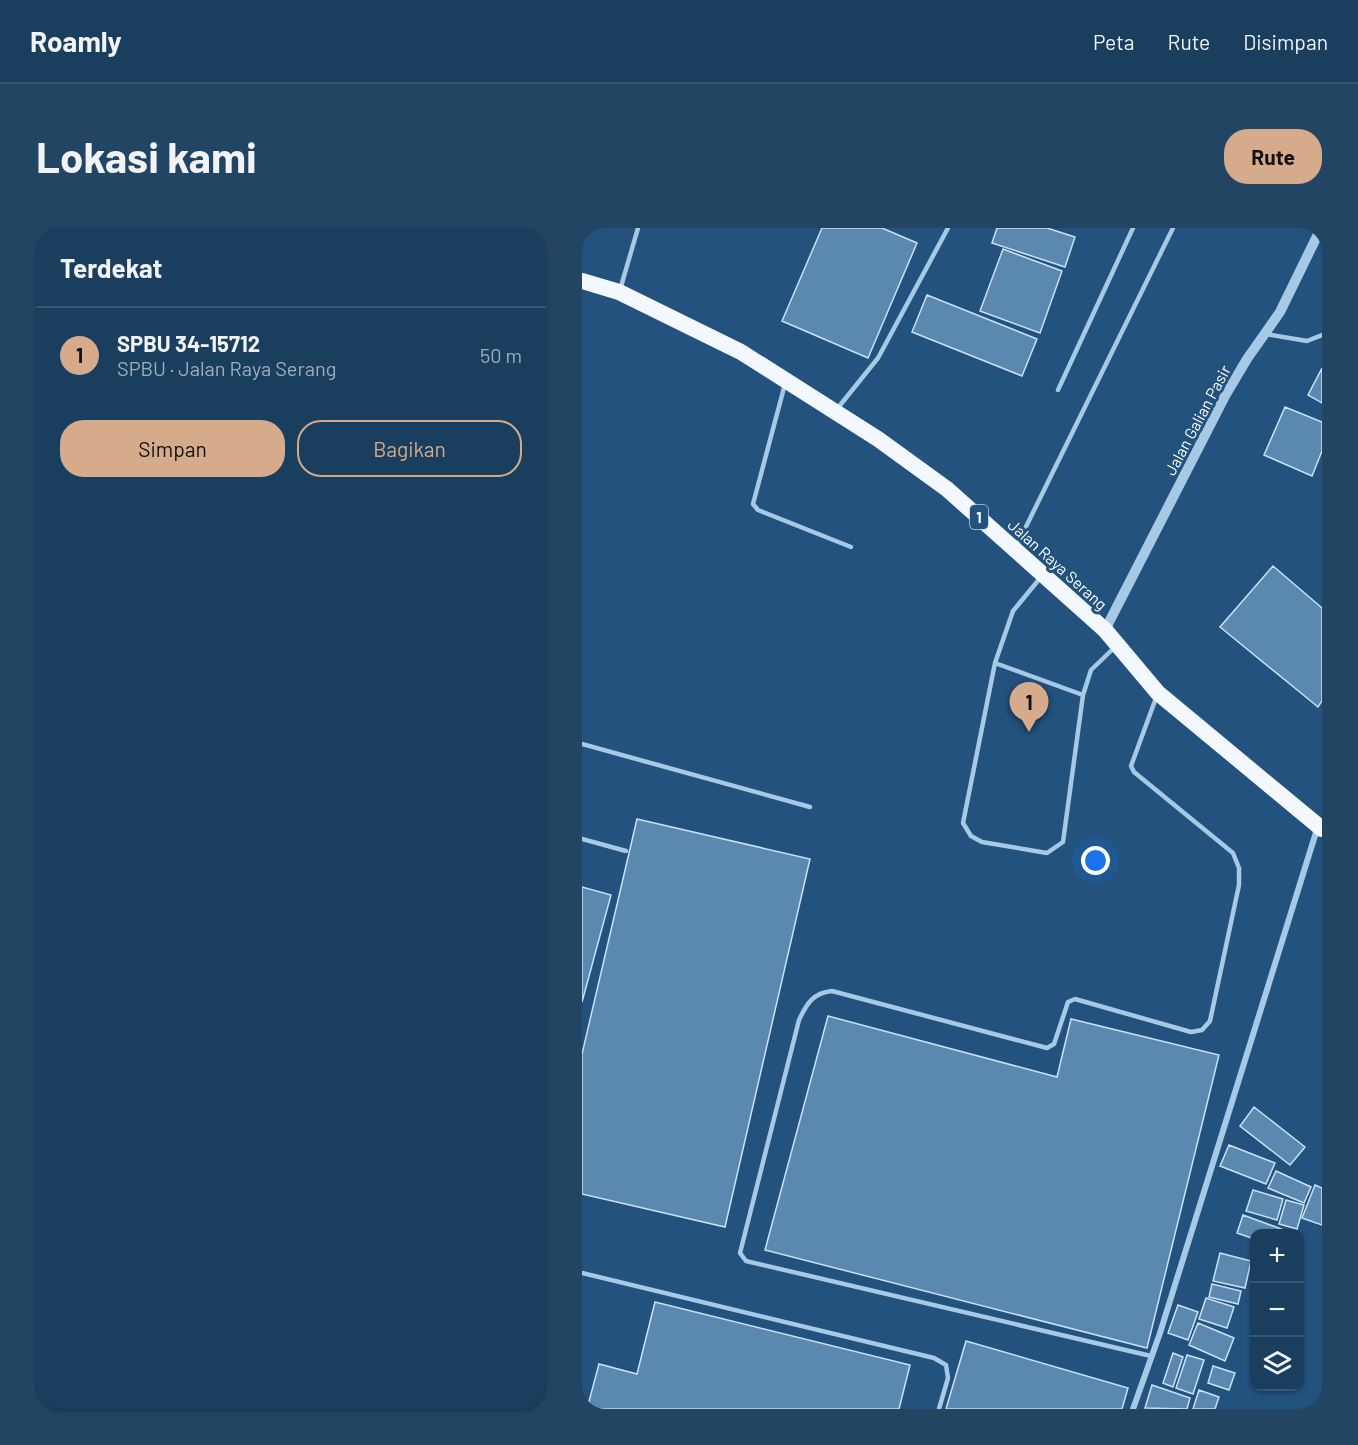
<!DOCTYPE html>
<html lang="id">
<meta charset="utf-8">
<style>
body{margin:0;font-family:Barlow,sans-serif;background:#234564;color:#f1f3f6}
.controls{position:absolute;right:18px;bottom:18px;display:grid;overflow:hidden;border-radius:12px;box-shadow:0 2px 4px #0004}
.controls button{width:54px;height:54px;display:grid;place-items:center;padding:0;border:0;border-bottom:2px solid #385773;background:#1a3e5e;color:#f1f3f6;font:30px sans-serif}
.you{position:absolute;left:514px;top:633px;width:21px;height:21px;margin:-15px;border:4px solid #fff;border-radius:50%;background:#1a73e8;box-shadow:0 0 0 9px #1a73e833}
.badge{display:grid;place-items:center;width:39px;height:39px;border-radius:50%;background:#d6ab8b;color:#111;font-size:20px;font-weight:700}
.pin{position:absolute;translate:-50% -50px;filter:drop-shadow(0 2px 3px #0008)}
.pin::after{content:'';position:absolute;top:32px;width:21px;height:18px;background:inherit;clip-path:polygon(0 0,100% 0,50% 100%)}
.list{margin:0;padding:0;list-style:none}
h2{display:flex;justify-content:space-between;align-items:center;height:78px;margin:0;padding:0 24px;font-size:26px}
h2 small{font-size:20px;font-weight:400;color:#9faebc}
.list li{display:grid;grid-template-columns:39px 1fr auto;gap:18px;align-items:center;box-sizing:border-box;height:96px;padding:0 24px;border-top:2px solid #385773}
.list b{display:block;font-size:22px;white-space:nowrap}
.list p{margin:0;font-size:20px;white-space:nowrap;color:#9faebc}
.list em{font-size:20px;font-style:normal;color:#9faebc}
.actions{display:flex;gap:12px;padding:18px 24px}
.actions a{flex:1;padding:14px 0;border:2px solid #d6ab8b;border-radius:24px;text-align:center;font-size:21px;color:#d6ab8b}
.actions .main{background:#d6ab8b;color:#111}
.icon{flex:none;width:33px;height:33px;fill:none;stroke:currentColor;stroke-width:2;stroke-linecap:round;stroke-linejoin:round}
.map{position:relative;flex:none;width:740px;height:1181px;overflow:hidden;border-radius:24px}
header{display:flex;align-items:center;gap:36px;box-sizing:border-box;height:84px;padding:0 30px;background:#1a3e5e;border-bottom:2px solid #385773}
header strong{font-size:28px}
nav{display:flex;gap:33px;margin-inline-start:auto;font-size:21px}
.intro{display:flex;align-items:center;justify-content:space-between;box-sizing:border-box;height:144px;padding:0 36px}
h1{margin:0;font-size:42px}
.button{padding:15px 27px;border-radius:24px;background:#d6ab8b;color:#111;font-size:21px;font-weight:700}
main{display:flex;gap:36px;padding:0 36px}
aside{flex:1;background:#1a3e5e;border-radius:24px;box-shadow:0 2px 4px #0004}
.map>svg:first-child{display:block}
.building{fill:#5b88ae;stroke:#c9e1f5;stroke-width:1.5}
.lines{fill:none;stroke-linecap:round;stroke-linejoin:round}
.service{stroke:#a6c9e6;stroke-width:4.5}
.minor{stroke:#a6c9e6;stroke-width:6}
.tertiary{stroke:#a6c9e6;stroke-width:10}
.trunk{stroke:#f3f8fe;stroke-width:16}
.labels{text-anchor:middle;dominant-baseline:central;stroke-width:6;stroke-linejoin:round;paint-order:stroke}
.shield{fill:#22527d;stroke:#bdcbd8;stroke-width:1.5}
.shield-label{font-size:15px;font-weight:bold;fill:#fff}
.street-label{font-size:16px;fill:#fff;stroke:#22527d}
</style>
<header>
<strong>Roamly</strong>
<nav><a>Peta</a><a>Rute</a><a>Disimpan</a></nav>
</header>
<div class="intro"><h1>Lokasi kami</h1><a class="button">Rute</a></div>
<main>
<aside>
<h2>Terdekat<small></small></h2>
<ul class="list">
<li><span class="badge">1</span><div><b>SPBU 34-15712</b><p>SPBU · Jalan Raya Serang</p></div><em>50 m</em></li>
</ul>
<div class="actions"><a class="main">Simpan</a><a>Bagikan</a></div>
</aside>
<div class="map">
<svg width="740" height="1181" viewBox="0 0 740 1181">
<rect width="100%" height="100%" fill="#22527d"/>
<path class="building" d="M240,0h60l35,15 -49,115 -86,-37z
M415,0h50l28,9 -10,30 -73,-24z
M421,21l59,22 -22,62 -60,-22z
M345,67l110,44 -15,37 -110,-44z
M740,140v35l-14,-8z
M703,179l37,15v29l-10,25 -48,-21z
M691,338l49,42v93l-4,6 -98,-80z
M55,591l173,40 -85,368 -143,-33v-140z
M0,659l29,8 -29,107z
M246,788l229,61 14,-58 148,36 -72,293 -382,-98z
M672,879l51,40 -15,18 -50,-39z
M647,917l46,18 -9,21 -46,-18z
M694,943l35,16 -7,16 -36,-15z
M733,957l7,3v37l-20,-7z
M671,962l30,9 -6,21 -31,-9z
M704,972l18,5 -7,24 -18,-5z
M661,987l41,15 -1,4h-29v5l-17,-6z
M638,1025l31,8 -6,27 -32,-7z
M630,1056l29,7 -3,13 -29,-7z
M624,1070l28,9 -7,21 -28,-9z
M73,1074l255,63 -11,44h-312l12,-45 38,10z
M596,1077l20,7 -10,28 -20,-7z
M616,1095l36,15 -9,23 -36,-16z
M384,1113l162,47 -6,21h-176z
M591,1125l10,4 -10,30 -10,-4z
M605,1127l17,5 -11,34 -17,-6z
M631,1138l22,7 -6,17 -21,-7z
M570,1157l38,13 -3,11 -42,-1z
M617,1162l20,7 -4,12h-22z"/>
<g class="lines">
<path class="service" d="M38,62l18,-62
M684,106l41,7 15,-6
M203,156l-32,120 5,6 93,37
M476,162l75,-162
M255,181l41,-51 70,-130
M434,319l157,-319
M459,349l-28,34 -18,52 -32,160 8,13 11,6 65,11 16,-11 20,-147 8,-25 24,-23
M413,435l88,32
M0,516l228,63
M0,611l44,12
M0,1045l352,85 12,7 2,13 -9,31
M569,1128l-405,-95 -6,-8 59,-233c8,-17 14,-27 33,-29l215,57 7,-4 14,-42 7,-3 116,33 11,-2 8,-9 29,-136v-17l-6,-15 -99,-81 -3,-6 25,-68"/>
<path class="minor" d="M551,1181l27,-76 158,-507"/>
<path class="tertiary" d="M523,402l120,-234 22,-37 33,-47 41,-84"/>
<path class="trunk" d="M0,53l37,11 122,60 137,87 69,50 158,141 53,63 164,136"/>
</g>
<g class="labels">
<rect class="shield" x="388" y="277" width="18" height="24" rx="4.5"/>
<g class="shield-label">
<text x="397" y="289">1</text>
</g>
<g class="street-label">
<text transform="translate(615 192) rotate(-62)">Jalan Galian Pasir</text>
<text transform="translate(476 336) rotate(42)">Jalan Raya Serang</text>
</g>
</g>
</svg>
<div class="controls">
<button>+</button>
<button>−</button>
<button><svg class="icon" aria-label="layers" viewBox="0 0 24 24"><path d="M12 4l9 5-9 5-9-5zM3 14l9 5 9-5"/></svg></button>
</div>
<div class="you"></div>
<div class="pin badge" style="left:447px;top:504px">1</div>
</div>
</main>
